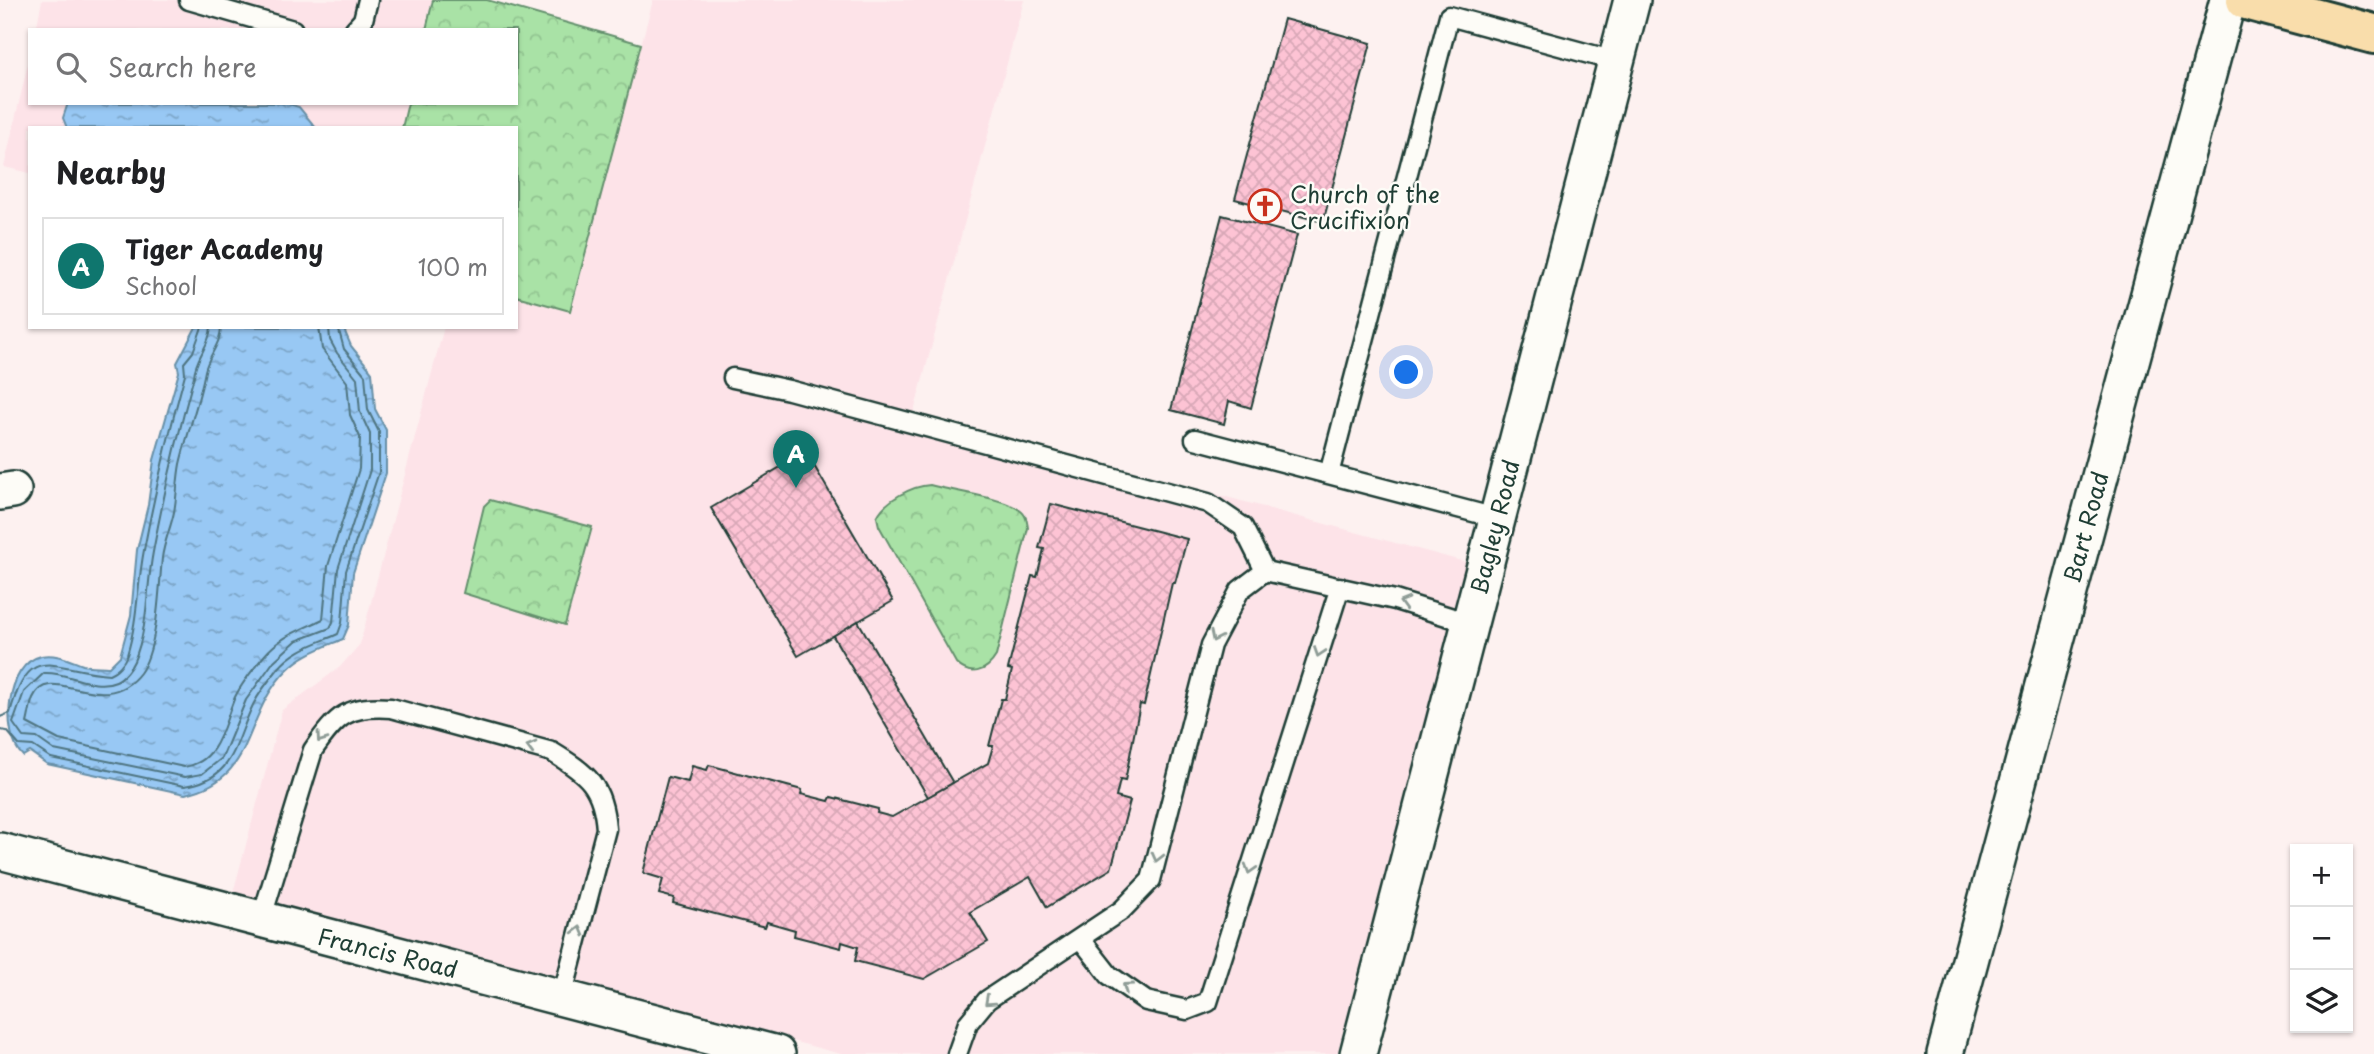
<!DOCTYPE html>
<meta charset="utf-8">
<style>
body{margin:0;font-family:"Playpen Sans",sans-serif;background:#f2f2f2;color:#202124}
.controls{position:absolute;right:21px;bottom:21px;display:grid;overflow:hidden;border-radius:0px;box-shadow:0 2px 5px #0004}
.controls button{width:63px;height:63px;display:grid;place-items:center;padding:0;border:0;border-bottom:2px solid #e0e0e0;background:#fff;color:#202124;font:35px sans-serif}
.you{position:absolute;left:1407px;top:373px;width:24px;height:24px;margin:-18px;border:5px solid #fff;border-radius:50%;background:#1a73e8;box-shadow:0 0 0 10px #1a73e833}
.badge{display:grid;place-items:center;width:46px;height:46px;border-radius:50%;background:#0f766e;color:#fff;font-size:23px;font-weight:700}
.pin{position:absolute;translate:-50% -58px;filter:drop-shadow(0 2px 4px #0008)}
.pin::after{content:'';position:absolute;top:37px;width:24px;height:21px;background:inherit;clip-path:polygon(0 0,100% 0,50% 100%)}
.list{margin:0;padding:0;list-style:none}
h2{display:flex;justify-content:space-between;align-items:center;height:91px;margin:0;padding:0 28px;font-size:30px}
h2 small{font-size:23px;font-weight:400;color:#757577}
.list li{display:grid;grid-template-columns:46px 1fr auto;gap:21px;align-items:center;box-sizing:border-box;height:98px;margin:0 14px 14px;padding:0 14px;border:2px solid #e0e0e0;border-radius:0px}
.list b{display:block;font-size:26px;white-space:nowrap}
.list p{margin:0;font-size:23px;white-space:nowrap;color:#757577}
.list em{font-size:23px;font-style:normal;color:#757577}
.icon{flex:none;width:38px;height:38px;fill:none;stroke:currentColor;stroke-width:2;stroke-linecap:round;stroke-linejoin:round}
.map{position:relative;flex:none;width:2374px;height:1054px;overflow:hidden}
.search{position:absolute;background:#fff;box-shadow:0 2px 5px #0004;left:28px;top:28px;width:490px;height:77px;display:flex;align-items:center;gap:18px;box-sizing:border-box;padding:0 24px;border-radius:0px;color:#757577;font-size:26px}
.panel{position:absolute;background:#fff;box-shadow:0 2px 5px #0004;left:28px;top:126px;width:490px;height:203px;border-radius:0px}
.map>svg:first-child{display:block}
.built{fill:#fde3e8}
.forest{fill:url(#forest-crowns);stroke:#64906d;stroke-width:2}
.water{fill:url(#water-ripples);stroke:#6890a7;stroke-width:2}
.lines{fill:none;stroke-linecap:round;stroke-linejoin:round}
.shore{stroke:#4f7581;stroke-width:2}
.building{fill:url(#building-cross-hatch);stroke:#1f3d34;stroke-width:2}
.service-casing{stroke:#1f3d34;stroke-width:23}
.minor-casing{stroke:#1f3d34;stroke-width:40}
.primary-casing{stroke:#1f3d34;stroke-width:44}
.service{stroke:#fdfcf7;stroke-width:18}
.minor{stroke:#fdfcf7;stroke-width:35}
.primary{stroke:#f9ddab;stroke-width:38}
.oneway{stroke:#8e9c96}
.labels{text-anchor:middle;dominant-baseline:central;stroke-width:5;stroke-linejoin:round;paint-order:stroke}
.poi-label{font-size:23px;fill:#1f3d34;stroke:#fdfcf7;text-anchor:start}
.street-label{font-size:23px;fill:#1f3d34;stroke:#fdfcf7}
</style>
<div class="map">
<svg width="2374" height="1054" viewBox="0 0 2374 1054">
<defs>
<pattern id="forest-crowns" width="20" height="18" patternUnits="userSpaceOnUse" patternTransform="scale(1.75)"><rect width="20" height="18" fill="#a9e2a6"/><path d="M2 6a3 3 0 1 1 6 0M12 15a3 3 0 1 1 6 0" fill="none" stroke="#91c390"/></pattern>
<pattern id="water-ripples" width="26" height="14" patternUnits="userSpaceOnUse" patternTransform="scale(1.75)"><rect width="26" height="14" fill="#98c8f4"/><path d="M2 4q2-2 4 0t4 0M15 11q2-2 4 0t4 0" fill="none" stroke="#7ba4c6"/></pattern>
<pattern id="building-cross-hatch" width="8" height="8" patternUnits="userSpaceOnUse" patternTransform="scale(1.75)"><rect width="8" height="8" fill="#fdc3d4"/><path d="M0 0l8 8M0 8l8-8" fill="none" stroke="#d8a8b7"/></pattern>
</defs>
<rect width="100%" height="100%" fill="#fdf1f0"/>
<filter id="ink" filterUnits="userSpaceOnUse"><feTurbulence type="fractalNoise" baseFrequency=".0143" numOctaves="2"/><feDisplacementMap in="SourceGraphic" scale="14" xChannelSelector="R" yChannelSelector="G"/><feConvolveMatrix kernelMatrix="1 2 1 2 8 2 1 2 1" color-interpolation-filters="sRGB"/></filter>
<g filter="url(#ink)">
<path class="built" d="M42,0h391l-7,30h-390z
M653,0h371l-110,412 555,151 -132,491h-496l-608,-161 49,-183 58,-43 20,-23 84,-317h72v-31l54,15z
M30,55v48h378l-6,25h-372v45l-26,-6z"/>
<path class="forest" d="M433,0h54l154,44 -71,267 -54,-15v-168h-114l6,-25h108v-73h-90z
M930,485c21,6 78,13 92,27 5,4 5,10 6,16l-32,128c-10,17 -26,21 -40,7l-77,-137 -2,-9c8,-17 35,-31 53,-32z
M490,500l102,27 -27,98 -102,-32 21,-87z"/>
<path class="water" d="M68,103h218l13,4 17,21h-249l-4,-10z
M196,327h147l8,19 21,26 3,37 11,21v43l-33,100 -4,52 -6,14c-21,9 -40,15 -56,31 -46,46 -29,109 -102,124l-138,-30 -17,-12 -7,4c-23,-22 -17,-92 18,-100 15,-3 28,4 42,9 8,2 18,1 26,2l11,-11 11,-41 6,-65 11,-45 6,-45 25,-88 -2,-9z"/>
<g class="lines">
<path class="shore" d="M211,327c-1,19 -16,31 -17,49 -16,58 -30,116 -41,176 -7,36 -4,74 -19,109 -3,7 -11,17 -18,20 -23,10 -49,-10 -72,-8l-20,19 -11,31 10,14 14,1 17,12 131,27 17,-3 20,-16 24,-58 28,-39 22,-20 34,-13 3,-6 5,-53 32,-99v-36l-10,-22 -3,-34 -20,-25 -7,-13 -1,-13
M221,327c0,17 -13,29 -16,44 -6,32 -18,62 -25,93 -3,16 -3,32 -6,48 -3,15 -10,30 -12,46 -3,30 -4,91 -22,115 -37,48 -91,-13 -107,25 -3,7 -4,18 -6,25l32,17 125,27c36,-5 39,-43 51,-70 7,-14 19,-29 29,-41 16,-20 37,-26 59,-37l5,-53 31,-97 1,-32 -10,-22 -3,-33 -25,-33 -3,-22
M0,717l10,-4c20,-74 44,-42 99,-39 8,-3 15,-11 18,-19 11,-35 10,-69 17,-105 11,-59 25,-118 41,-176l-1,-11 9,-11 9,-25
M0,730l7,1 12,14 14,1 18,12 133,28c51,-7 50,-42 69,-81 6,-12 16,-25 25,-36 16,-20 38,-25 60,-35l4,-11 4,-52 33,-99v-40l-11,-22 -3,-35 -21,-26 -6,-22"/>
</g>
<path class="building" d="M1284,19l87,24 -48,179 -88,-23z
M1222,215l75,20 -46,173 -22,-7 -5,23 -53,-14z
M806,452l87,149 -95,55 -87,-148z
M1051,504l136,35 -12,44h-3l-28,122 -4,-1 -15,77 -5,-1 -4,17 14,4 -19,68 -64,38 -17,-30 -60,35 18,30 -64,37 -69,-18 3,-14 -16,-5 -1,6 -47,-12 1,-6 -28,-8 -2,5 -92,-24 1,-5 -15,-4 4,-15 -20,-6 25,-96 20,5 4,-16 15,4 2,-5 93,25 -1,4 28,7 2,-4 47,12 -1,4 15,4 96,-54 5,-17h-4l12,-47h4l7,-29 -4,-1 24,-93 5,1 7,-28 -5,-1z
M858,621l95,162 -25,14 -95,-161z"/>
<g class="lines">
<defs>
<path id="service" d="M189,0l104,30
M354,30l9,-10 5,-20
M733,378l56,12 419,113 35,24 22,44
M1195,439l301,79
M1329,474l120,-458 166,45
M261,920l52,-170c24,-35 35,-45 78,-42l161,44c36,22 51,34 54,77l-44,168
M1080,938l29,37 37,26 41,9 21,-8 132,-415
M957,1054l11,-31 19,-23 135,-90 29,-30 60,-235 29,-55 25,-19 130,29 74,23"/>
<path id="minor" d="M0,492l13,-2
M0,851l777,203
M1358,1054l274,-1054
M1945,1054l283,-1054"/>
<path id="primary" d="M2246,0l128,34"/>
</defs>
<use href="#service" class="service-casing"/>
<use href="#minor" class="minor-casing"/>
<use href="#primary" class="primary-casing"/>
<use href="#service" class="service"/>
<use href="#minor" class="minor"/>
<use href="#primary" class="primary"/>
</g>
<defs><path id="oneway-chevron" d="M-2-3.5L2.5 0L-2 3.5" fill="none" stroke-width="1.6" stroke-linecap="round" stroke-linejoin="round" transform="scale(1.75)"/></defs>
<g class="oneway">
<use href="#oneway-chevron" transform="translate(1404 603) rotate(-164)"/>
<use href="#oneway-chevron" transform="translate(1215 637) rotate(116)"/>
<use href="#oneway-chevron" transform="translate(1319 652) rotate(108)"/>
<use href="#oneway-chevron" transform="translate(321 738) rotate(125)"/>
<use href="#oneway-chevron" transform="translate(531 747) rotate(-165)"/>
<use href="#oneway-chevron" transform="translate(1157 857) rotate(104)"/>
<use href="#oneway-chevron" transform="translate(1250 869) rotate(107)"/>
<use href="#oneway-chevron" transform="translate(579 931) rotate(-75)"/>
<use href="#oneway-chevron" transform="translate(1127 987) rotate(-145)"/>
<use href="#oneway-chevron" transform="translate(989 1001) rotate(138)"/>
</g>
</g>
<defs>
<symbol id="church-ring" viewBox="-11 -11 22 22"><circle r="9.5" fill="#fdfcf7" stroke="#c8321e" stroke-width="1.5"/><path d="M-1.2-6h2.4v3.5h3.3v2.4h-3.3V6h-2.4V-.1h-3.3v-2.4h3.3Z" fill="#c8321e"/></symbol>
</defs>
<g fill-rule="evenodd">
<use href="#church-ring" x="1246" y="187" width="38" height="38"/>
</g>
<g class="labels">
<g class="poi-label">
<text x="1290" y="193">Church of the<tspan x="1290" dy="26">Crucifixion</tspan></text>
</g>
<g class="street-label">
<text transform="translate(1494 527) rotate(-76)">Bagley Road</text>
<text transform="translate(2085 527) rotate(-75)">Bart Road</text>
<text transform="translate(388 952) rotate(14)">Francis Road</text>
</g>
</g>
</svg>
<div class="controls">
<button>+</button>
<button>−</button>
<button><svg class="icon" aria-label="layers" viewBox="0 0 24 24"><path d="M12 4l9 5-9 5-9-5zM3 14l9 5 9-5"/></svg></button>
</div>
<div class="you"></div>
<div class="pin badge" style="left:796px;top:488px">A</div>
<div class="search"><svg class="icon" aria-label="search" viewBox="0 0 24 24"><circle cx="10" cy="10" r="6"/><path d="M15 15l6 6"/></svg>Search here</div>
<section class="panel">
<h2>Nearby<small></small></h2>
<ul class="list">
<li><span class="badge">A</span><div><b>Tiger Academy</b><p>School</p></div><em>100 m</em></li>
</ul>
</section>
</div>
